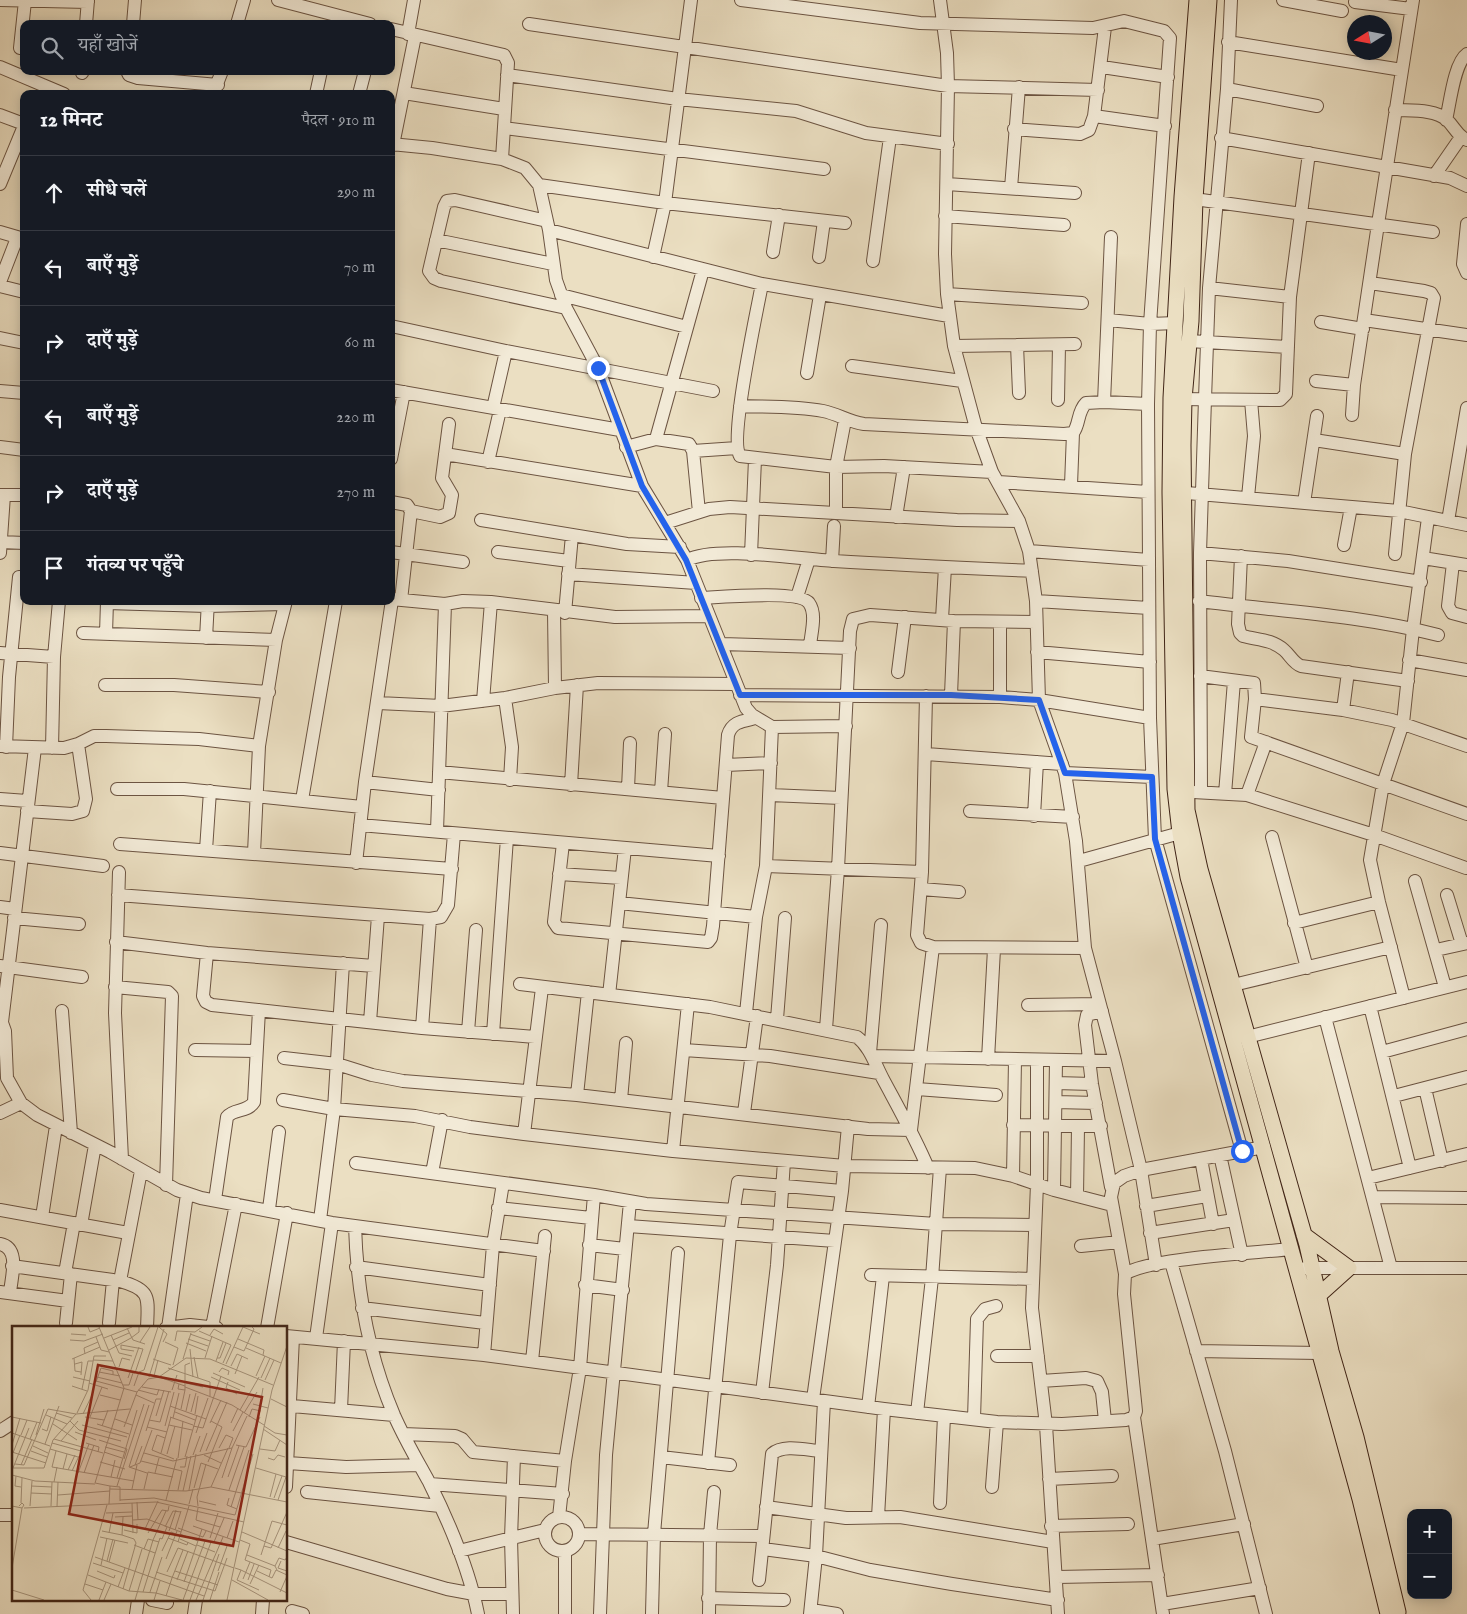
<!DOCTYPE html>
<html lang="hi">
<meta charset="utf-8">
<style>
body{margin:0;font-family:"IM FELL English","Noto Serif Devanagari",serif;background:#20242c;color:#f1f3f6}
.controls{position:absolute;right:15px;bottom:15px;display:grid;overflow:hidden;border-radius:10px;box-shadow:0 2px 12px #0003}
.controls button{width:45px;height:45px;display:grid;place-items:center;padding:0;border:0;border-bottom:1px solid #363941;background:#171b24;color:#f1f3f6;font:25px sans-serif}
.compass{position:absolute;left:1347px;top:15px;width:45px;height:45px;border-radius:50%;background:#171b24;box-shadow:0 2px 12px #0003;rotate:259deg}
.stop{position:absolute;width:15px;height:15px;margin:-11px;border:4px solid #2563eb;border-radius:50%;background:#fff}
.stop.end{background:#2563eb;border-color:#fff;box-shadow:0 1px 5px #0008}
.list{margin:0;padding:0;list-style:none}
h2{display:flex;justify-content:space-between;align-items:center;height:65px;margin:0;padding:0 20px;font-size:21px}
h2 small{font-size:16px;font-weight:400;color:#9ea1a6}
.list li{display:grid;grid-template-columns:32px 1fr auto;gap:15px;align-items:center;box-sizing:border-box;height:75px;padding:0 20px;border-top:1px solid #363941}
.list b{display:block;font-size:19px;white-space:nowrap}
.list em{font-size:16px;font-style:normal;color:#9ea1a6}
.icon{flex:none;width:28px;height:28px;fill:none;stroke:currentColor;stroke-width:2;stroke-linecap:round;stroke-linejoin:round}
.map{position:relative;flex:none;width:1467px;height:1614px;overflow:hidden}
.search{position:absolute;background:#171b24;box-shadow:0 2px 12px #0003;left:20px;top:20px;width:375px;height:55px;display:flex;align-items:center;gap:12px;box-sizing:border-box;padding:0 18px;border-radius:10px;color:#9ea1a6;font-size:19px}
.panel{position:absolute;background:#171b24;box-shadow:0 2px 12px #0003;left:20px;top:90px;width:375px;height:515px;border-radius:10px}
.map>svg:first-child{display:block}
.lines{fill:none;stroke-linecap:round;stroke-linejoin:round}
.minor-casing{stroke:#6c5442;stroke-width:14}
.major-casing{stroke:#412517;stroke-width:17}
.minor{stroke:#f2ead7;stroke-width:12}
.major{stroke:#ebdfc2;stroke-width:15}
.route{stroke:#2563eb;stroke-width:6}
.inset-road{fill:none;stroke:#a7957e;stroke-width:1}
.view{fill:#8f2418;fill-opacity:0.15;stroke:#8f2418;stroke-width:2.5}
.inset-edge{fill:none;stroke:#412517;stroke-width:2.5}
</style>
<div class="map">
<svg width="1467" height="1614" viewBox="0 0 1467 1614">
<rect width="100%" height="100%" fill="#ebdfc2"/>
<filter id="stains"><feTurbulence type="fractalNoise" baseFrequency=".004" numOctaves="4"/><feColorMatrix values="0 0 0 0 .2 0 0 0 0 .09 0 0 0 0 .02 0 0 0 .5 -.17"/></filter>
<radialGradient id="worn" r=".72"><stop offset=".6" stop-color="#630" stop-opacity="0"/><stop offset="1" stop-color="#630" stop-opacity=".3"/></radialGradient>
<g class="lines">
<defs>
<path id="minor" d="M0,0l88,2
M278,0l92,24
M741,0l179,23 173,5 31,-7 40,10 6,7 -20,286 -2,80 2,314 5,121 87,312
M940,0l7,53 1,33 -3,168 2,40 7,52 22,82 16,44 27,49 10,30 7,50 3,99 26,73 11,68 9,107 30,113 26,109 15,95
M1283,0l59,11
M1355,2l56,7
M86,24l2,-24
M133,24l2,-24
M237,24l7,-24
M529,24l419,62 150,4
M391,29l113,26 4,8 -6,96
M408,34l6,-34
M1228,42l174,28
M20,48l5,-47
M0,67l64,27
M1102,67l66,10
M127,71l2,4 9,3 80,7
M82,73l1,-2
M507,75l171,24 118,12 70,22 82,11
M1227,89l90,17
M404,93l100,16
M213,94l9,-23
M316,94l5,-23
M359,94l6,-23
M1395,110c16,1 40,-1 52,10 8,7 9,15 20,20
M0,115l24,9
M1094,116l71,10
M1446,120c4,-16 8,-57 21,-66
M504,128l320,41
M1014,129l66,5 9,-4 5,-14 11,-89
M1221,138l229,40 17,8
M391,144l41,4 70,11 23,9 14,17 10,45 7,50 10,28 32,60 44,118 45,74 59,148 6,7 20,12 -6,139 -10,51 -10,96
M393,145l22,-109
M1434,176l27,-39
M0,184l24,-58
M947,184l128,9
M539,185l126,18 180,20
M1011,188l8,-101
M1187,198l246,34
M945,216l119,9
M547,221l-92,-21 -8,1 -3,6 -15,64 5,7 7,3 125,27
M1467,224l-4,40 4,9
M549,230l213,54 187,32
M0,232l24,7
M436,240l117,24
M773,252l6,-37
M653,257l12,-54 26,-203
M819,257l5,-36
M873,261l17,-124
M0,282l17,-44
M1370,283l54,8 7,2 3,5 -29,156 -10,100
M762,284c-5,26 -33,156 -22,172l96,11 48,-1 108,6
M0,286l24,6
M1209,288l81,9
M947,294l135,9
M561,295l126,32
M1108,320l42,4 26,-1
M1364,320l103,15
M1321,322l42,7
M391,326l115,25 207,40
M0,338l24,5
M1189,341l99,6
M1017,345l2,48
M954,346l121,-2
M852,366l110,15
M807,373l13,-78
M1316,381l38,4
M391,390l229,40
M0,391l24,2
M1176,399l99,1h5l6,-6 4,-97 19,-144
M1058,400l1,-55
M1104,402l7,-165
M740,406c28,1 57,0 83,5 15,3 26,11 41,13l200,10 9,-1c7,-9 4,-21 13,-30l18,-1 44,2
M493,408l13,-57
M1352,415l2,-30 24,-161 35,-224
M656,439l47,-169
M1314,440l91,14
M0,447l24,3
M626,447l30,-8 33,5 4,7 6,61
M693,451l44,-3
M445,454l197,32
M391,459l13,-67
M488,462l12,-52
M998,482l150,10
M1071,485l2,-52
M1175,492l224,19 68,14
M0,495h24
M1248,497l6,-61 -3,-36
M391,502l16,3 4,6 -10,89
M1304,503l13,-87
M411,511l29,6 9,-4 3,-18 -10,-17 7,-54
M836,512v-45l9,-47
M896,517l8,-50
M481,520l146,24 53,3
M1448,521l19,-113
M665,523l44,-14 21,-2 227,13 62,1
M1,542l23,1
M1344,545l7,-38
M1029,551l120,9
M391,552l72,10
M498,552l71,9
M0,553l4,-58
M1200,553l88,8 133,21
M751,555l4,-96
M1241,556l-3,68 2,9 3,3c15,4 28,3 41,14 6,5 9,13 17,16l107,15
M1423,558l44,7
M687,560c30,-15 110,-1 147,1 66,4 132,7 198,10
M832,561l2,-35
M1453,563l-5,43 4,7 15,4
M568,574l128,9
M797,597l12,-38
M701,598c19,-1 99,-8 108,5 8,11 2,30 1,43
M391,599l54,5 18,-3 28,1 124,15 94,-1
M1036,601l113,7
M1199,601c79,10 161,14 239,34
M107,603l100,3 78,-2
M554,611l1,77
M565,613l7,-78
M942,619l3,-52
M83,633l193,7
M106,634l1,-33
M206,638l2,-37
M722,644l128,4
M1037,652l113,10
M0,653l54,4
M1409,660l58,10
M898,672l7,-55
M1200,676l54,7 1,16 -4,38 216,77
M105,685h69l95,7
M740,695l260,2 39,3 111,18
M951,695l3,-74
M926,696l-4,176 -5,63 4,8 12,4 152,1
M1000,697v-74
M505,698l7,49 -2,33
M1255,699l88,11 49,10 75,26
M483,701l8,-99
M378,703l63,3 64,-8 50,-10 43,-5 137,1
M1343,710l5,-38
M772,727l74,-1
M78,744l16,-8h12l93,3 60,7
M0,746l64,2 14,-4 8,55 -3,12 -11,3 -45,-3
M6,747l3,-70 10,-100
M52,748l2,-91 5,-56
M926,754l136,10
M726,765l45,-2
M439,772l284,26
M1065,773l87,4
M365,782l74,8
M571,785l6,-100
M117,789h67l178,18
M628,789l2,-46
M661,792l4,-58
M1193,792l54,3 127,40 92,33
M1201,792l-1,-239 5,-154 4,-111 18,-199 4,-89
M1225,794l9,-113
M770,795l71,3
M1247,795l19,-53
M0,799l27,2
M302,800l34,-199
M970,811l103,6
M1034,816l3,-54
M360,825l359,31
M437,831l8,-227
M1272,837l35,131
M563,843l-9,79 4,6 150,14 3,-4 2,-12 15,-191c4,-14 16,-14 28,-17
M120,844l332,25
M206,850l4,-59
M0,853l103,13
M254,853l5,-107 17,-106 10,-39
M1079,861l101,-28
M356,863l9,-81 27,-182
M766,866l156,6
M119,872l-4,141 7,146
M559,874l62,4
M1415,881l30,106
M921,889l38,3
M118,895l312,24 -8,109
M1447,895l15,49
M619,903l137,14
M0,907l15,2
M14,918l65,6
M430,919l11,-2 7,-12 6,-71
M1294,923l85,-21
M116,942l91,11 167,13
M1436,950l31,-7
M207,953l-4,43 3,6 6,3 210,23 113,9
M0,966l82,11
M520,984l190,23 147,30c13,10 18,27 26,42 16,30 32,58 45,89
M115,987l53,5 4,4 -6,189
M1225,987l166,-40
M609,995l16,-147
M1404,998l-25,-96 -9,-42 13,-76 20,-61 10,-94 15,-111
M1028,1005l71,-1
M1370,1006l40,162
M62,1011l9,122
M1102,1011l-15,4 -2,10 7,59 19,103
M0,1017l5,14 2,47 14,25 16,12 73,37 67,38 24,8 131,25 212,28
M1325,1017l66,251
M777,1019l8,-101
M2,1022l33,-274
M370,1022l8,-106
M826,1029l12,-160 12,-238 3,-12 17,-4 84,6 82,1
M468,1032l8,-102
M493,1034l14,-196
M1247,1037l220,-55
M195,1050l61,1
M684,1050l86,6 109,17
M1382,1052l85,-23
M870,1053l11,-128
M872,1056l243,5
M284,1058l53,6 35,11 31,6 174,14 291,34 43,1 22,-183
M988,1059l6,-110
M1037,1061v123l-5,124 14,117 12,189
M1056,1083l36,1
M1425,1088l17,73
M917,1089l79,6
M577,1095l11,-103
M1394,1096l73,-19
M283,1100l51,9 81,7 55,11 54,7 149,17 172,15 130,2 38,8 41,14 58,15
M621,1100l5,-57
M1056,1102l40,1
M0,1113l21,-10
M744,1113l13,-97
M1013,1125l88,1
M524,1134l18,-146
M673,1151l15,-147
M1220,1155l22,100
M1201,1159l12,65
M356,1163l238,32 52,9 290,20 99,1
M432,1173l10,-53
M1013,1176l2,-116
M1368,1178l99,-24
M1054,1190l2,-129
M1077,1196l1,-69
M1373,1197l94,1
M215,1200l12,-83c7,-9 20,-4 27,-15l5,-92
M1146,1206l61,-10
M498,1208l93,10
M269,1209l10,-77
M0,1210l128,23
M42,1217l14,-91
M320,1220l14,-111 9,-146
M81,1225l14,-80
M355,1226c2,66 13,128 39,189 10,23 23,45 35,67 21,42 40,87 49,132
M628,1226l207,15
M1150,1233l84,-13
M0,1244c21,4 11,34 10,49
M589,1245l36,4
M1081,1246l38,-4
M1171,1262l54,189 41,163
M12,1266l108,15c32,9 28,17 27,47
M356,1267l134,18
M1305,1268h162
M65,1273l9,-50
M1125,1274l-14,-77 3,-14 10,-7 17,-6 123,-23
M871,1275l162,4
M120,1281l21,-110
M585,1285l38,5
M0,1292l68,9
M362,1308l123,15
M66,1323l5,-49
M109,1323l4,-43
M212,1327l24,-123
M166,1328l24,-3 27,3
M168,1328l19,-134
M267,1328l20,-115
M286,1336l198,19 400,54 113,13 65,2 64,-4 8,-3 2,-6 -12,-117 1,-20c23,-16 133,-21 166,-25
M316,1338l16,-115
M1196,1351l124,2
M484,1355l9,-110 10,-62
M997,1356h41
M532,1361l13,-125
M1041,1381l45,-3 11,3 5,11 3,29
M762,1393l15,-128 7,-104
M813,1399l29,-208 6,-65
M292,1406l102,9
M868,1407l15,-131
M341,1410l3,-69
M917,1413l15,-135 8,-110
M1134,1417l29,197
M974,1419l3,-100 8,-10 11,-3
M0,1431l14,-9
M403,1434l52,2 7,3 11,13 92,9
M661,1457l69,8
M288,1463l58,4 73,-2
M708,1463l22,-228 8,-53 104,9
M1049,1479l63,-3
M430,1484l133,10
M286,1487l7,-150
M992,1487l5,-65
M307,1492l133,14
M940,1503l4,-87
M766,1507l80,11 54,-1 153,25
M0,1515h14
M559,1517l6,-56 15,-93 14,-173
M878,1517l6,-108
M545 1534a17 17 0 1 1 34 0a17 17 0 1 1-34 0Z
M1051,1526l77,-2
M579,1534l184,2
M1152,1539l92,-15
M286,1542l161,47 27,5h38
M763,1549l53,7 54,14 82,14 106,16
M459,1551l86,-21
M565,1551v63
M1057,1577l101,-2
M759,1580l13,-126c11,-10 34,-4 48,-3
M708,1598l76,2
M152,1600l15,3
M1162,1604l98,-16
M811,1610l26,4
M292,1611l11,3
M136,1614l2,-14
M194,1614l2,-14
M262,1614l1,-14
M513,1614l-2,-76 3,-82
M600,1614l6,-159 24,-253
M652,1614l2,-80 24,-281
M709,1614l1,-79 4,-43
M810,1614l6,-58 8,-155"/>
<path id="major" d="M1197,0l-15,197 -11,201 -1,94 5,297 5,44 8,44 172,622 28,115
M1209,0l-14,199 -4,122 -7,78 -1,46 4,365 13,59 107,376 24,106 25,86 42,175
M1304,1235l45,33 -30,27"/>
</defs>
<use href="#minor" class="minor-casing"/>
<use href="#major" class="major-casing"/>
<use href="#minor" class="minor"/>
<use href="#major" class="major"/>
</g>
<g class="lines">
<path class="route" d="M598,368l44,118 44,74 54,135h211l88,5 26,73 87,4 3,62 87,312"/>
</g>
<g transform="translate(12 1326)">
<rect width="275" height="275" fill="#ebdfc2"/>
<path class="inset-road" d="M76,1l2,5 10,-4M87,1l25,61 -29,95 15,3 -1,18M147,1l8,7 -4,8M231,1l17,7M115,2l6,12 12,4M187,5l32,14 -8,18M59,8l15,1M178,8l20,7M99,9l8,18 13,3M198,9l4,-6 9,5M84,11l5,13 8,2M92,12l28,-11M176,13l20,7M226,13l26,11 -1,5M58,14l14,1 19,-7M101,14l16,-7M163,15l2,-10 18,1 7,-5M128,16l10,-15M153,16l13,6 -5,17M174,17l20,8M109,19l22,4 -8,24 -5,-1M109,19v4l13,2M222,21l10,4 10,-22 -2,-2M234,22l35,15M178,23l3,28M97,24l22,-12 8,-6v-5M73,28l-1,-6 14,-6M182,31l4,21M62,32l1,13 6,1M193,32l7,-22M205,32h3l6,-15M60,33l28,-12M141,33l18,6M171,33l8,-26M81,34l20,1M204,35l7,-19M63,38l7,-2 -1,13M214,38l17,-37M219,40l6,-12 11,5M107,41l3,-9 8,2M156,42l42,14v14M87,46l21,4M207,46l3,-4 7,3 -1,4M201,47l32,14M223,48l7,-18M142,50l4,-16M244,50l9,-20M61,51l17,4M85,51l25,6M137,51l15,-48M147,51l26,9M199,51l29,13M116,52l11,-31M249,52l9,-20M253,54l9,-20M84,55l41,11M84,56l5,-14 12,3v4M216,56l-2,6 11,6M77,57l19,6M174,57l17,4M167,58l-1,5 7,1v-25l5,-2M111,59h6l4,-12M60,60l15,5M122,60l5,-14 5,-2 14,-43M130,61l29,5M173,61l47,18 32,20M70,63l6,-28h5M126,64l19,5 2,-6M160,64l5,-15M88,69l20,5M124,69l18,8M259,73l16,8M241,78l15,4M158,80l36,13M248,80l3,-18M169,83l4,-19M228,84l19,-33M174,85l4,-17M163,86l20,8M179,86l5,-19M44,87l16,5M65,87l11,-23 6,-34h12M232,87l13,-21M71,88l9,-19M183,88l3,-18M34,89l21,9M144,90l8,-26M0,91l29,6M73,91l19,3M78,91l12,-30M158,91l23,8M237,91l3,-8 9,2M161,92l6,-25M103,93l17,6M137,94l11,2 9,-31M58,95l9,9 42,11M198,97l11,-23M219,97l7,-15M41,98l24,16M85,98l32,10M70,99l45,12M157,99l23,5M90,100l6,-16M153,100l9,-34M181,100l10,2 18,-52M252,100l11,7 12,2M112,101l13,-35 11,-13 11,-2 27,-19 24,1 63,26M135,101l20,5M30,103l5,2 4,-14M251,103l24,16M134,105l10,-32h5M221,105l10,-19M63,106l21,8M0,107l38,13M184,107l12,-35M9,109l6,-15M24,109l8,-26M153,112l-8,-3 -5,15 22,9M18,113l7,-17M42,113l49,14M87,114l28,9 -3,10M49,115l17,-20M40,117l29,8M74,117l13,4 -1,5M33,118l14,-38M0,119l8,-27M224,119l10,2 14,-30M21,120l15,7M93,121l19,5M207,122l7,-13 7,3 -4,10M38,123l28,8M248,123l15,2 5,-11M19,125l16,6M194,125l21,-49M0,126l34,11M92,126l18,6M188,126l7,-19M1,127l7,-18M132,127l29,8 59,-13 15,-32M149,127l10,-36M155,128l8,-28M181,129l7,-19M192,129l17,8M173,131l12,-42M166,132l5,-37M256,132l6,2 4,-5 7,2M129,135l41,10 -4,19M88,136l25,7M196,136l14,-35 -11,-6M3,138l9,1 24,-56 28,5M9,139l11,-26M123,139l7,-19M40,141l82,14M40,141l4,-16M118,141l10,-4 12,-33M168,141h5l2,-11M0,142h32l9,-28 23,-26 54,-5M1,142l16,-40M244,142l30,9 -8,23M51,143l4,-15M56,144l7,-15M60,145l7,-15M66,147l11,-29M72,147l10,-28M135,147l-18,-6 20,-62M143,147l4,-15M0,149l23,6 60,3M4,150l-1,10 6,1M99,151l4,-17M216,151l11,-31M105,152l20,-68M210,152l10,-30M42,156l3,-15M19,160l21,1M98,160l10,1v14M105,160l27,-82M199,161l17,-39M182,162l7,-25 17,6M98,163l76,2 25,-4 76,15M120,163l5,-24M132,163l4,-17 25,5M177,164l7,-36M217,164l15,-43M171,165l8,-35M19,167l21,1M46,169l52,-4M258,171l6,-23M217,172l-2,7 10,4M262,172l8,-22M108,174l34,-2 81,17 18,-61M154,174l11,-42M187,175l17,4M125,176l1,18M9,177l1,-25M120,177l1,30M177,178l4,-15M0,180l10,2 2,-3 -2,-2 -3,3M18,180l2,-25M39,180l1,-24M186,180l-1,-9 9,-33M45,181l1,-25M219,181l18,-57M12,182l132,-6 88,20M186,182l-2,12 24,7M94,187l26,-1M103,191l17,-1M121,194l14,-1 34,13M181,200l46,16M153,201l8,-16 8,1M166,202l25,9 3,-6M133,203l13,-28M112,204l13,3v-9M163,204l6,-19M90,205l20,4 1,-18M157,205l7,-21M230,206l45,19M97,207l4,-20M136,207l14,-23 6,1 1,-5M168,208l18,7M110,209l12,4 2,4 -13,46M88,211l28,6M156,212l19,7 1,-3M198,212l8,-25M215,212l6,-17M168,213l16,7M228,214l10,4 -5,16 26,10 -2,7M166,216l11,-36M122,219l21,8M185,219l18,7M252,220l7,2 16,-36M266,222l8,-17M132,223l4,-10 11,3M150,225l9,-19 5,2M235,229l28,11 2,4M249,229l11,-34 15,4M83,231l109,39M154,233l11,-28M95,235l6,-22M269,235l-3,7 9,3M97,236l6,-22M81,237l30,10M89,239l6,-27M263,240l4,-8 6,2 2,-3M0,242l10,-60M223,242l6,2 -4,10M229,244l46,23M85,245l17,7 1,-3M163,245l43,14M206,245l9,-25 -6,-4M245,245l15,7 4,-8 11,5M144,246l59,19 12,-33M155,246l11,-24 56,20M76,249l41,16 27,2 26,7M160,252l11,-28M231,253l7,-17M165,254l11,-29M220,254l36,20M225,254l22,10M236,254l6,-16M172,256l18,-53M73,258l18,6M238,258l9,-19M106,261l7,-19M0,264l32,10M117,265l13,-42M131,266l17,-54 2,1 5,-12M138,266l12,-35M268,266l7,-16M154,270l6,-18M79,274l-8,-10 24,-85M87,274l7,-18M92,274l7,-16M123,274l18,-60 13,-29M142,274l6,-19M171,274l22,-59 9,1 10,-24M178,274l21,-58M184,274l27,-63M191,274l16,-46M198,274l9,-28M215,274l45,-210 15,-44"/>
<path class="view" d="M86,39l164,32 -29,149 -164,-32z"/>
<rect width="275" height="275" class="inset-edge"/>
</g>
<rect width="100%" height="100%" filter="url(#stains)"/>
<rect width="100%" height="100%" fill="url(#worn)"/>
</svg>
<div class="controls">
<button>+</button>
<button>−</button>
</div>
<svg class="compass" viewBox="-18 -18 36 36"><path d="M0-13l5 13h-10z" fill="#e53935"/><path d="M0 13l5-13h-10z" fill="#9ea1a6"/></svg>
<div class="stop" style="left:1242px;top:1151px"></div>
<div class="stop end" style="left:598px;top:368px"></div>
<div class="search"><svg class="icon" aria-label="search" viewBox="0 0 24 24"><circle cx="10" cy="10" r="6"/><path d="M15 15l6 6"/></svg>यहाँ खोजें</div>
<section class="panel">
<h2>12 मिनट<small>पैदल · 910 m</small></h2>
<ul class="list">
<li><svg class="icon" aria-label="ahead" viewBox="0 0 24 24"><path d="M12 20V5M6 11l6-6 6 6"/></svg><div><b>सीधे चलें</b></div><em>290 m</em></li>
<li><svg class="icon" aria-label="left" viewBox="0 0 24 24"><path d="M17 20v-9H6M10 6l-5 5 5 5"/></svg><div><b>बाएँ मुड़ें</b></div><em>70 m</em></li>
<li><svg class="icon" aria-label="right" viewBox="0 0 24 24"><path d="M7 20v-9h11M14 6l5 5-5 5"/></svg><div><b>दाएँ मुड़ें</b></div><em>60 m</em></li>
<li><svg class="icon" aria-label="left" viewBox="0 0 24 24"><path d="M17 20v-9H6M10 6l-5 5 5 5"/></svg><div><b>बाएँ मुड़ें</b></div><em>220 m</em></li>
<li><svg class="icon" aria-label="right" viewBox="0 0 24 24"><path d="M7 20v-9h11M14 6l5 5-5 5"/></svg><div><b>दाएँ मुड़ें</b></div><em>270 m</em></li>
<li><svg class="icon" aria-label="arrive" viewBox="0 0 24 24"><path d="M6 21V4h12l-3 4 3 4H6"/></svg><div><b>गंतव्य पर पहुँचे</b></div></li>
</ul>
</section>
</div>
